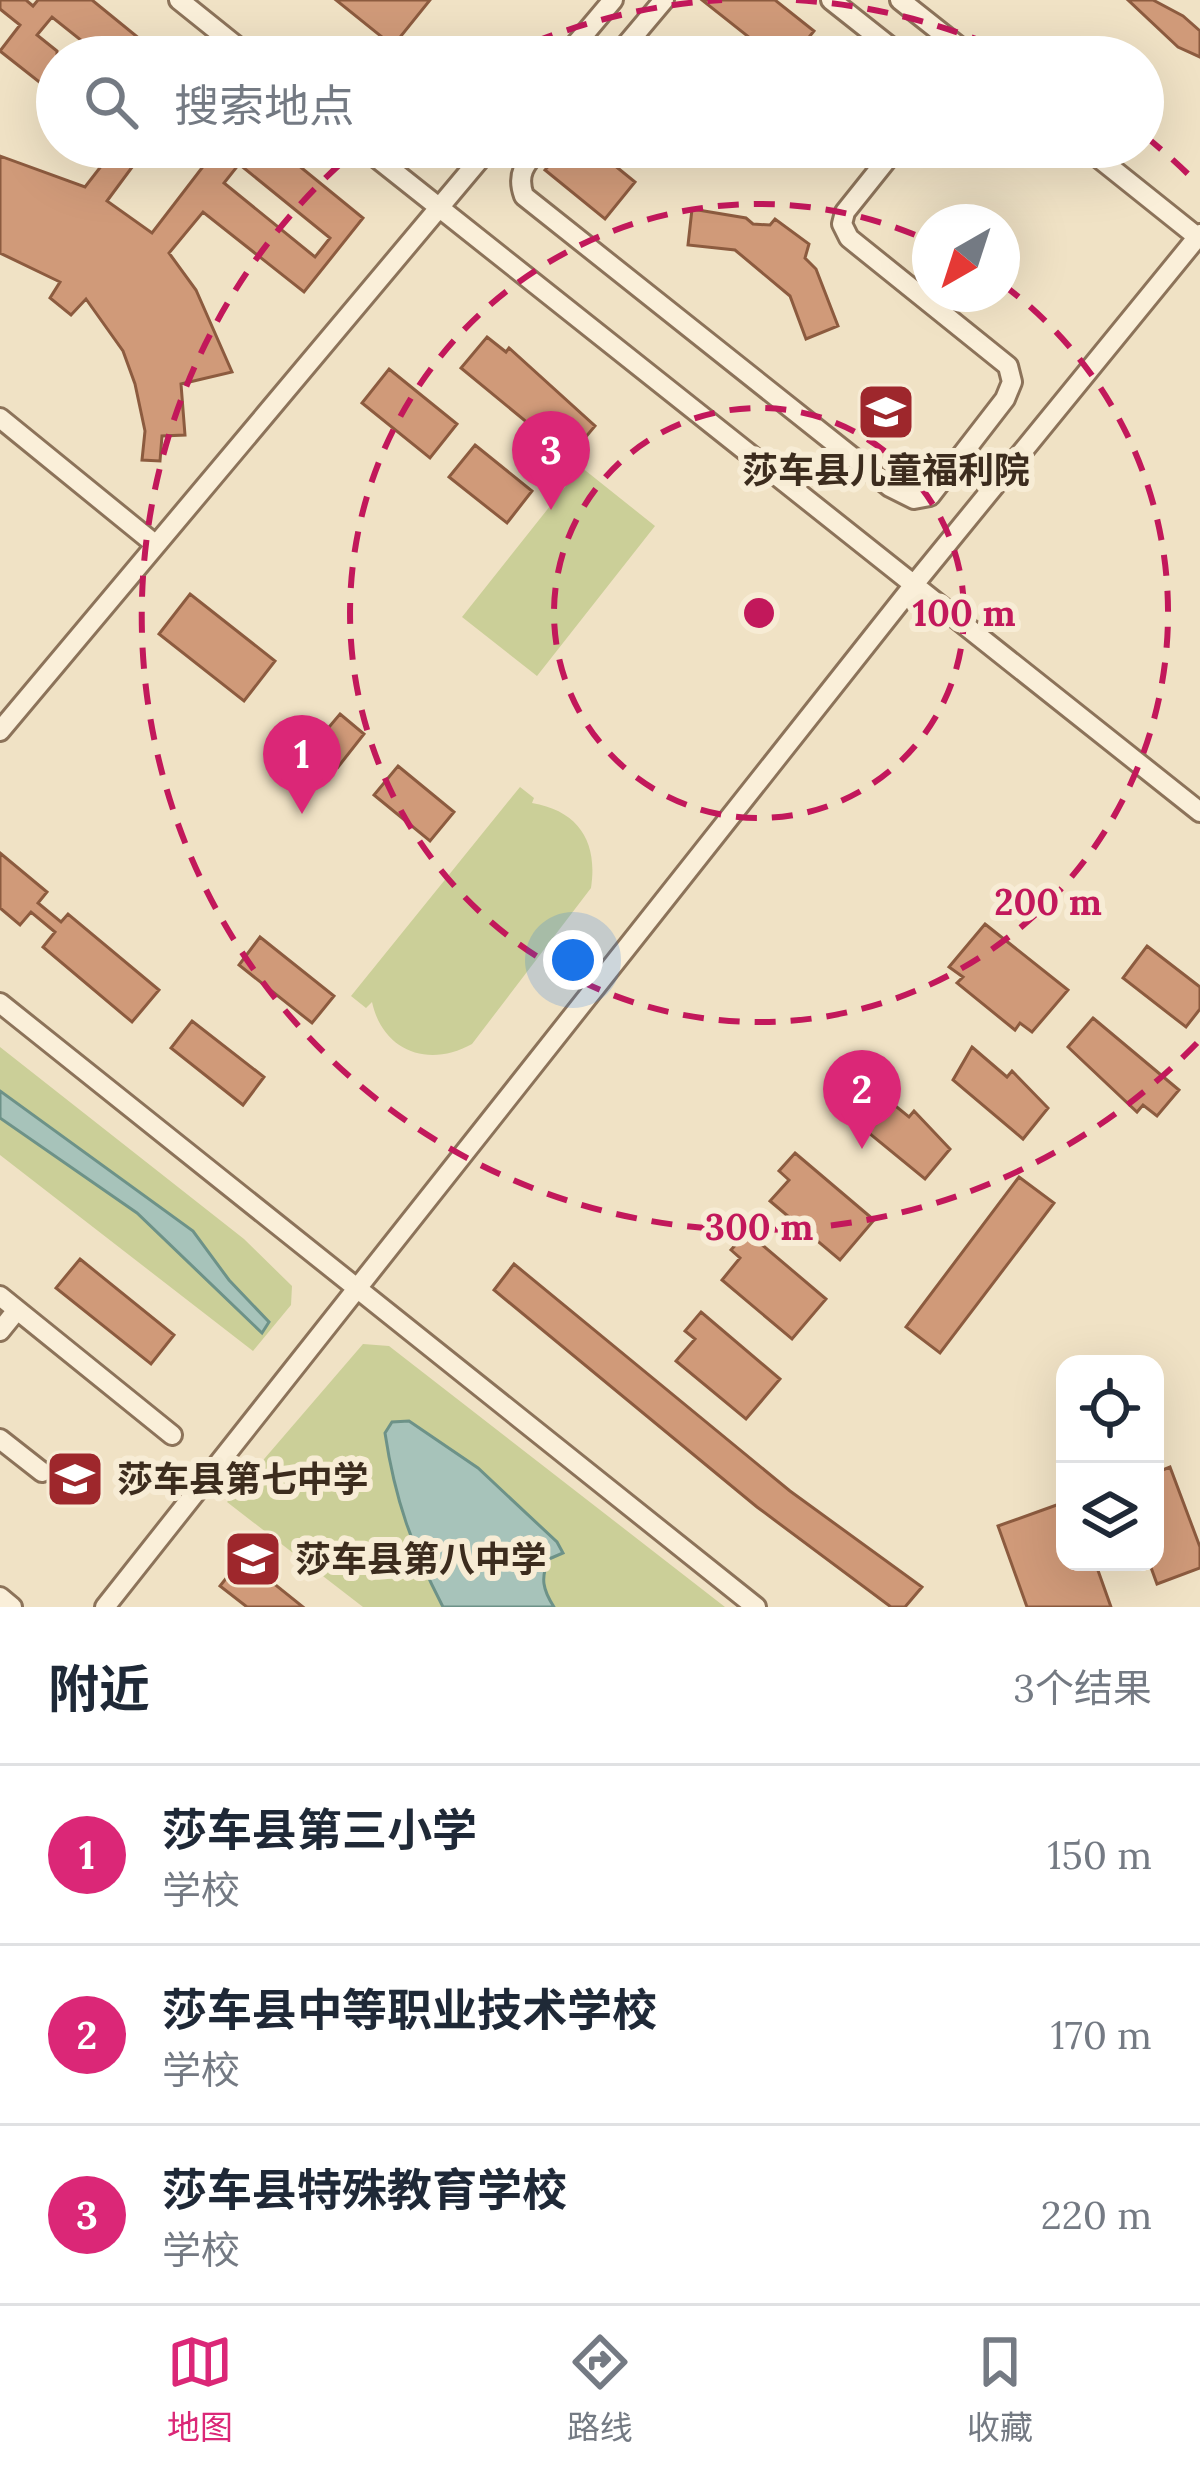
<!DOCTYPE html>
<html lang="zh">
<meta charset="utf-8">
<style>
body{margin:0;font-family:Lora,"Noto Sans SC",serif;background:#f6f6f7;color:#1f2937}
.controls{position:absolute;right:36px;bottom:36px;display:grid;overflow:hidden;border-radius:24px;box-shadow:0 12px 48px #0002}
.controls button{width:108px;height:108px;display:grid;place-items:center;padding:0;border:0;border-bottom:3px solid #e0e1e3;background:#fff;color:#1f2937;font:60px sans-serif}
.compass{position:absolute;left:912px;top:204px;width:108px;height:108px;border-radius:50%;background:#fff;box-shadow:0 12px 48px #0002;rotate:219deg}
.you{position:absolute;left:573px;top:960px;width:42px;height:42px;margin:-30px;border:9px solid #fff;border-radius:50%;background:#1a73e8;box-shadow:0 0 0 18px #1a73e833}
.badge{display:grid;place-items:center;width:78px;height:78px;border-radius:50%;background:#db2777;color:#fff;font-size:39px;font-weight:700}
.pin{position:absolute;translate:-50% -99px;filter:drop-shadow(0 3px 6px #0008)}
.pin::after{content:'';position:absolute;top:63px;width:42px;height:36px;background:inherit;clip-path:polygon(0 0,100% 0,50% 100%)}
.list{margin:0;padding:0;list-style:none}
h2{display:flex;justify-content:space-between;align-items:center;height:156px;margin:0;padding:0 48px;font-size:51px}
h2 small{font-size:39px;font-weight:400;color:#747a83}
.list li{display:grid;grid-template-columns:78px 1fr auto;gap:36px;align-items:center;box-sizing:border-box;height:180px;padding:0 48px;border-top:3px solid #e0e1e3}
.list b{display:block;font-size:45px;white-space:nowrap}
.list p{margin:0;font-size:39px;white-space:nowrap;color:#747a83}
.list em{font-size:39px;font-style:normal;color:#747a83}
.icon{flex:none;width:66px;height:66px;fill:none;stroke:currentColor;stroke-width:2;stroke-linecap:round;stroke-linejoin:round}
.map{position:relative;flex:none;width:1200px;height:1607px;overflow:hidden}
.search{position:absolute;background:#fff;box-shadow:0 12px 48px #0002;left:36px;right:36px;top:36px;height:132px;display:flex;align-items:center;gap:30px;box-sizing:border-box;padding:0 42px;border-radius:66px;color:#747a83;font-size:45px}
.sheet{height:696px;background:#fff}
nav{display:flex;justify-content:space-around;align-items:center;box-sizing:border-box;height:168px;border-top:3px solid #e0e1e3;background:#fff;font-size:33px;color:#747a83}
nav a{display:grid;justify-items:center;gap:6px}
nav .on{color:#db2777}
.map>svg:first-child{display:block}
.green{fill:#cbcf98}
.water{fill:#a7c3ba;stroke:#6d9288;stroke-width:3}
.building{fill:#d09a79;stroke:#8c5b3f;stroke-width:3;fill-rule:evenodd}
.lines{fill:none;stroke-linecap:round;stroke-linejoin:round}
.minor-casing{stroke:#8c735a;stroke-width:24}
.minor{stroke:#faefd9;stroke-width:18}
.ring{fill:none;stroke:#c2185b;stroke-width:6;stroke-dasharray:21 15}
.labels{text-anchor:middle;dominant-baseline:central;stroke-width:12;stroke-linejoin:round;paint-order:stroke}
.poi-label{font-size:36px;font-weight:bold;fill:#3c2c1e;stroke:#f7ecd5;text-anchor:start}
.centre{fill:#c2185b;stroke:#f7ecd5;stroke-width:6}
.ring-label{font-size:36px;text-anchor:middle;font-weight:bold;fill:#c2185b;stroke:#f7ecd5;stroke-width:12;stroke-linejoin:round;paint-order:stroke}
</style>
<div class="map">
<svg width="1200" height="1607" viewBox="0 0 1200 1607">
<rect width="100%" height="100%" fill="#f0e2c5"/>
<path class="green" d="M581,467l74,59 -118,150 -75,-59z
M520,787l14,11 -2,5c47,8 66,39 59,85l-119,156c-43,24 -89,8 -100,-42l-6,6 -15,-12z
M0,1047l244,192 48,47 -1,19 -38,46 -253,-196z
M363,1344l26,2 336,261h-362l-136,-105z"/>
<path class="water" d="M0,1091l193,140 36,49 40,42 -7,11 -125,-120 -137,-95z
M409,1421l69,47 79,74 6,11 -14,6c-9,19 -6,31 5,48h-111c-31,-60 -48,-107 -58,-174l7,-11z"/>
<path class="building" d="M0,0h26l7,6 5,-6h54l70,57h-60l-50,-40 -15,18 20,16v45l-57,-45 20,-26 -20,-16z
M336,0h94l-37,46z
M702,0h73l39,31 -21,26h-19z
M1128,0h25l30,16 17,15v26l-22,-10z
M116,147h31l-40,54 45,32 66,-86h58l87,71 -59,74 -101,-80 -34,41 27,37 36,82 -51,12 4,51 -23,1 -2,25 -18,-1 3,-29 -10,-47 -12,-33 -37,-52 -15,16 -21,-17 10,-16 -60,-29v-97l85,31zM239,164l91,74 -15,19 -91,-74z
M565,147h27l43,35 -30,37 -60,-49z
M692,209l54,9 7,6 17,1 5,-6 34,25 -4,14 11,11 22,57 -32,13 -16,-43 -55,-46 -47,-5z
M487,337l19,15 3,-4 86,78 -26,31 -108,-89z
M389,369l68,55 -27,34 -68,-55z
M475,445l57,46 -25,32 -58,-46z
M190,594l85,67 -31,40 -85,-67z
M340,714l24,20 -26,33 -25,-21z
M398,766l56,46 -24,29 -56,-46z
M0,853l47,39 -9,11 23,19 7,-8 91,76 -27,32 -89,-75 12,-15 -24,-20 -11,13 -20,-17z
M985,924l83,66 -36,42 -12,-9 -5,7 -58,-47 6,-6 -14,-10z
M260,937l74,59 -22,27 -73,-58z
M1147,946l53,41v22l-14,18 -63,-49z
M1093,1018l86,72 -22,26 -14,-11 -6,7 -69,-65z
M192,1021l72,56 -21,28 -72,-57z
M972,1047l35,30 5,-6 36,37 -25,31 -70,-59z
M861,1078l48,39 5,-6 36,38 -25,30 -83,-68z
M795,1153l79,67 -34,40 -70,-59 19,-21 -10,-9z
M1019,1177l35,26 -114,150 -34,-26z
M747,1232l79,67 -34,40 -70,-59 18,-22 -9,-8z
M80,1259l94,76 -23,29 -95,-76z
M514,1264l276,227 132,96 -17,20h-14l-134,-100 -263,-217z
M701,1312l79,67 -34,40 -70,-58 19,-22 -10,-8z
M1170,1467l30,80v21l-43,16 -8,-22h6v-89z
M1065,1502v60h30l16,45h-84l-29,-81z
M242,1558l61,49h-56l-27,-21z"/>
<g class="lines">
<defs>
<path id="minor" d="M179,0l71,57
M831,0l72,57
M900,0l72,57
M565,57l48,-57
M616,57l48,-57
M363,147l837,665
M540,147c-15,17 -24,27 -16,49l366,291 24,12 16,-3 75,-97 7,-17 -4,-16 -159,-128 -7,-14 3,-12 52,-65
M1085,147l115,92
M0,418l156,127
M0,731l490,-584
M0,1003l756,604
M0,1296l172,139
M0,1331l17,-21
M0,1439l42,33
M0,1597l12,10
M105,1607l811,-1025 284,-348"/>
</defs>
<use href="#minor" class="minor-casing"/>
<use href="#minor" class="minor"/>
</g>
<g class="ring">
<circle cx="759" cy="613" r="205"/>
<path d="M1002 284A409 409 0 1 1 929 241"/>
<path d="M1197 1043A614 614 0 1 1 356 150M500 57A614 614 0 0 1 722 0M796 0A614 614 0 0 1 1018 57M1145 136A614 614 0 0 1 1197 183"/>
</g>
<defs>
<symbol id="school-square" viewBox="-11 -11 22 22"><rect x="-9" y="-9" width="18" height="18" rx="4" fill="#9e272c" stroke="#f7ecd5"/><path d="M0-5L7-2L0 1L-7-2ZM-4 1L0 2.5L4 1V4Q0 6-4 4Z" fill="#fff"/></symbol>
</defs>
<g fill-rule="evenodd">
<use href="#school-square" x="853" y="379" width="66" height="66"/>
<use href="#school-square" x="42" y="1446" width="66" height="66"/>
<use href="#school-square" x="220" y="1526" width="66" height="66"/>
</g>
<g class="labels">
<g class="poi-label">
<text x="886" y="470" text-anchor="middle">莎车县儿童福利院</text>
<text x="117" y="1479">莎车县第七中学</text>
<text x="295" y="1559">莎车县第八中学</text>
</g>
</g>
<circle cx="759" cy="613" r="18" class="centre"/>
<g class="ring-label">
<text x="964" y="626">100 m</text>
<text x="1048" y="915">200 m</text>
<text x="759" y="1240">300 m</text>
</g>
</svg>
<div class="controls">
<button><svg class="icon" aria-label="locate" viewBox="0 0 24 24"><circle cx="12" cy="12" r="6"/><path d="M12 2v4M12 18v4M2 12h4M18 12h4"/></svg></button>
<button><svg class="icon" aria-label="layers" viewBox="0 0 24 24"><path d="M12 4l9 5-9 5-9-5zM3 14l9 5 9-5"/></svg></button>
</div>
<svg class="compass" viewBox="-18 -18 36 36"><path d="M0-13l5 13h-10z" fill="#e53935"/><path d="M0 13l5-13h-10z" fill="#747a83"/></svg>
<div class="you"></div>
<div class="pin badge" style="left:302px;top:814px">1</div>
<div class="pin badge" style="left:862px;top:1149px">2</div>
<div class="pin badge" style="left:551px;top:510px">3</div>
<div class="search"><svg class="icon" aria-label="search" viewBox="0 0 24 24"><circle cx="10" cy="10" r="6"/><path d="M15 15l6 6"/></svg>搜索地点</div>
</div>
<section class="sheet">
<h2>附近<small>3个结果</small></h2>
<ul class="list">
<li><span class="badge">1</span><div><b>莎车县第三小学</b><p>学校</p></div><em>150 m</em></li>
<li><span class="badge">2</span><div><b>莎车县中等职业技术学校</b><p>学校</p></div><em>170 m</em></li>
<li><span class="badge">3</span><div><b>莎车县特殊教育学校</b><p>学校</p></div><em>220 m</em></li>
</ul>
</section>
<nav>
<a class="on"><svg class="icon" aria-label="map" viewBox="0 0 24 24"><path d="M3 6l6-2 6 2 6-2v14l-6 2-6-2-6 2zM9 4v14M15 6v14"/></svg>地图</a>
<a><svg class="icon" aria-label="directions" viewBox="0 0 24 24"><path d="M12 3l9 9-9 9-9-9zM9 14v-3h6M13 9l2 2-2 2"/></svg>路线</a>
<a><svg class="icon" aria-label="saved" viewBox="0 0 24 24"><path d="M7 4h10v16l-5-4-5 4z"/></svg>收藏</a>
</nav>
